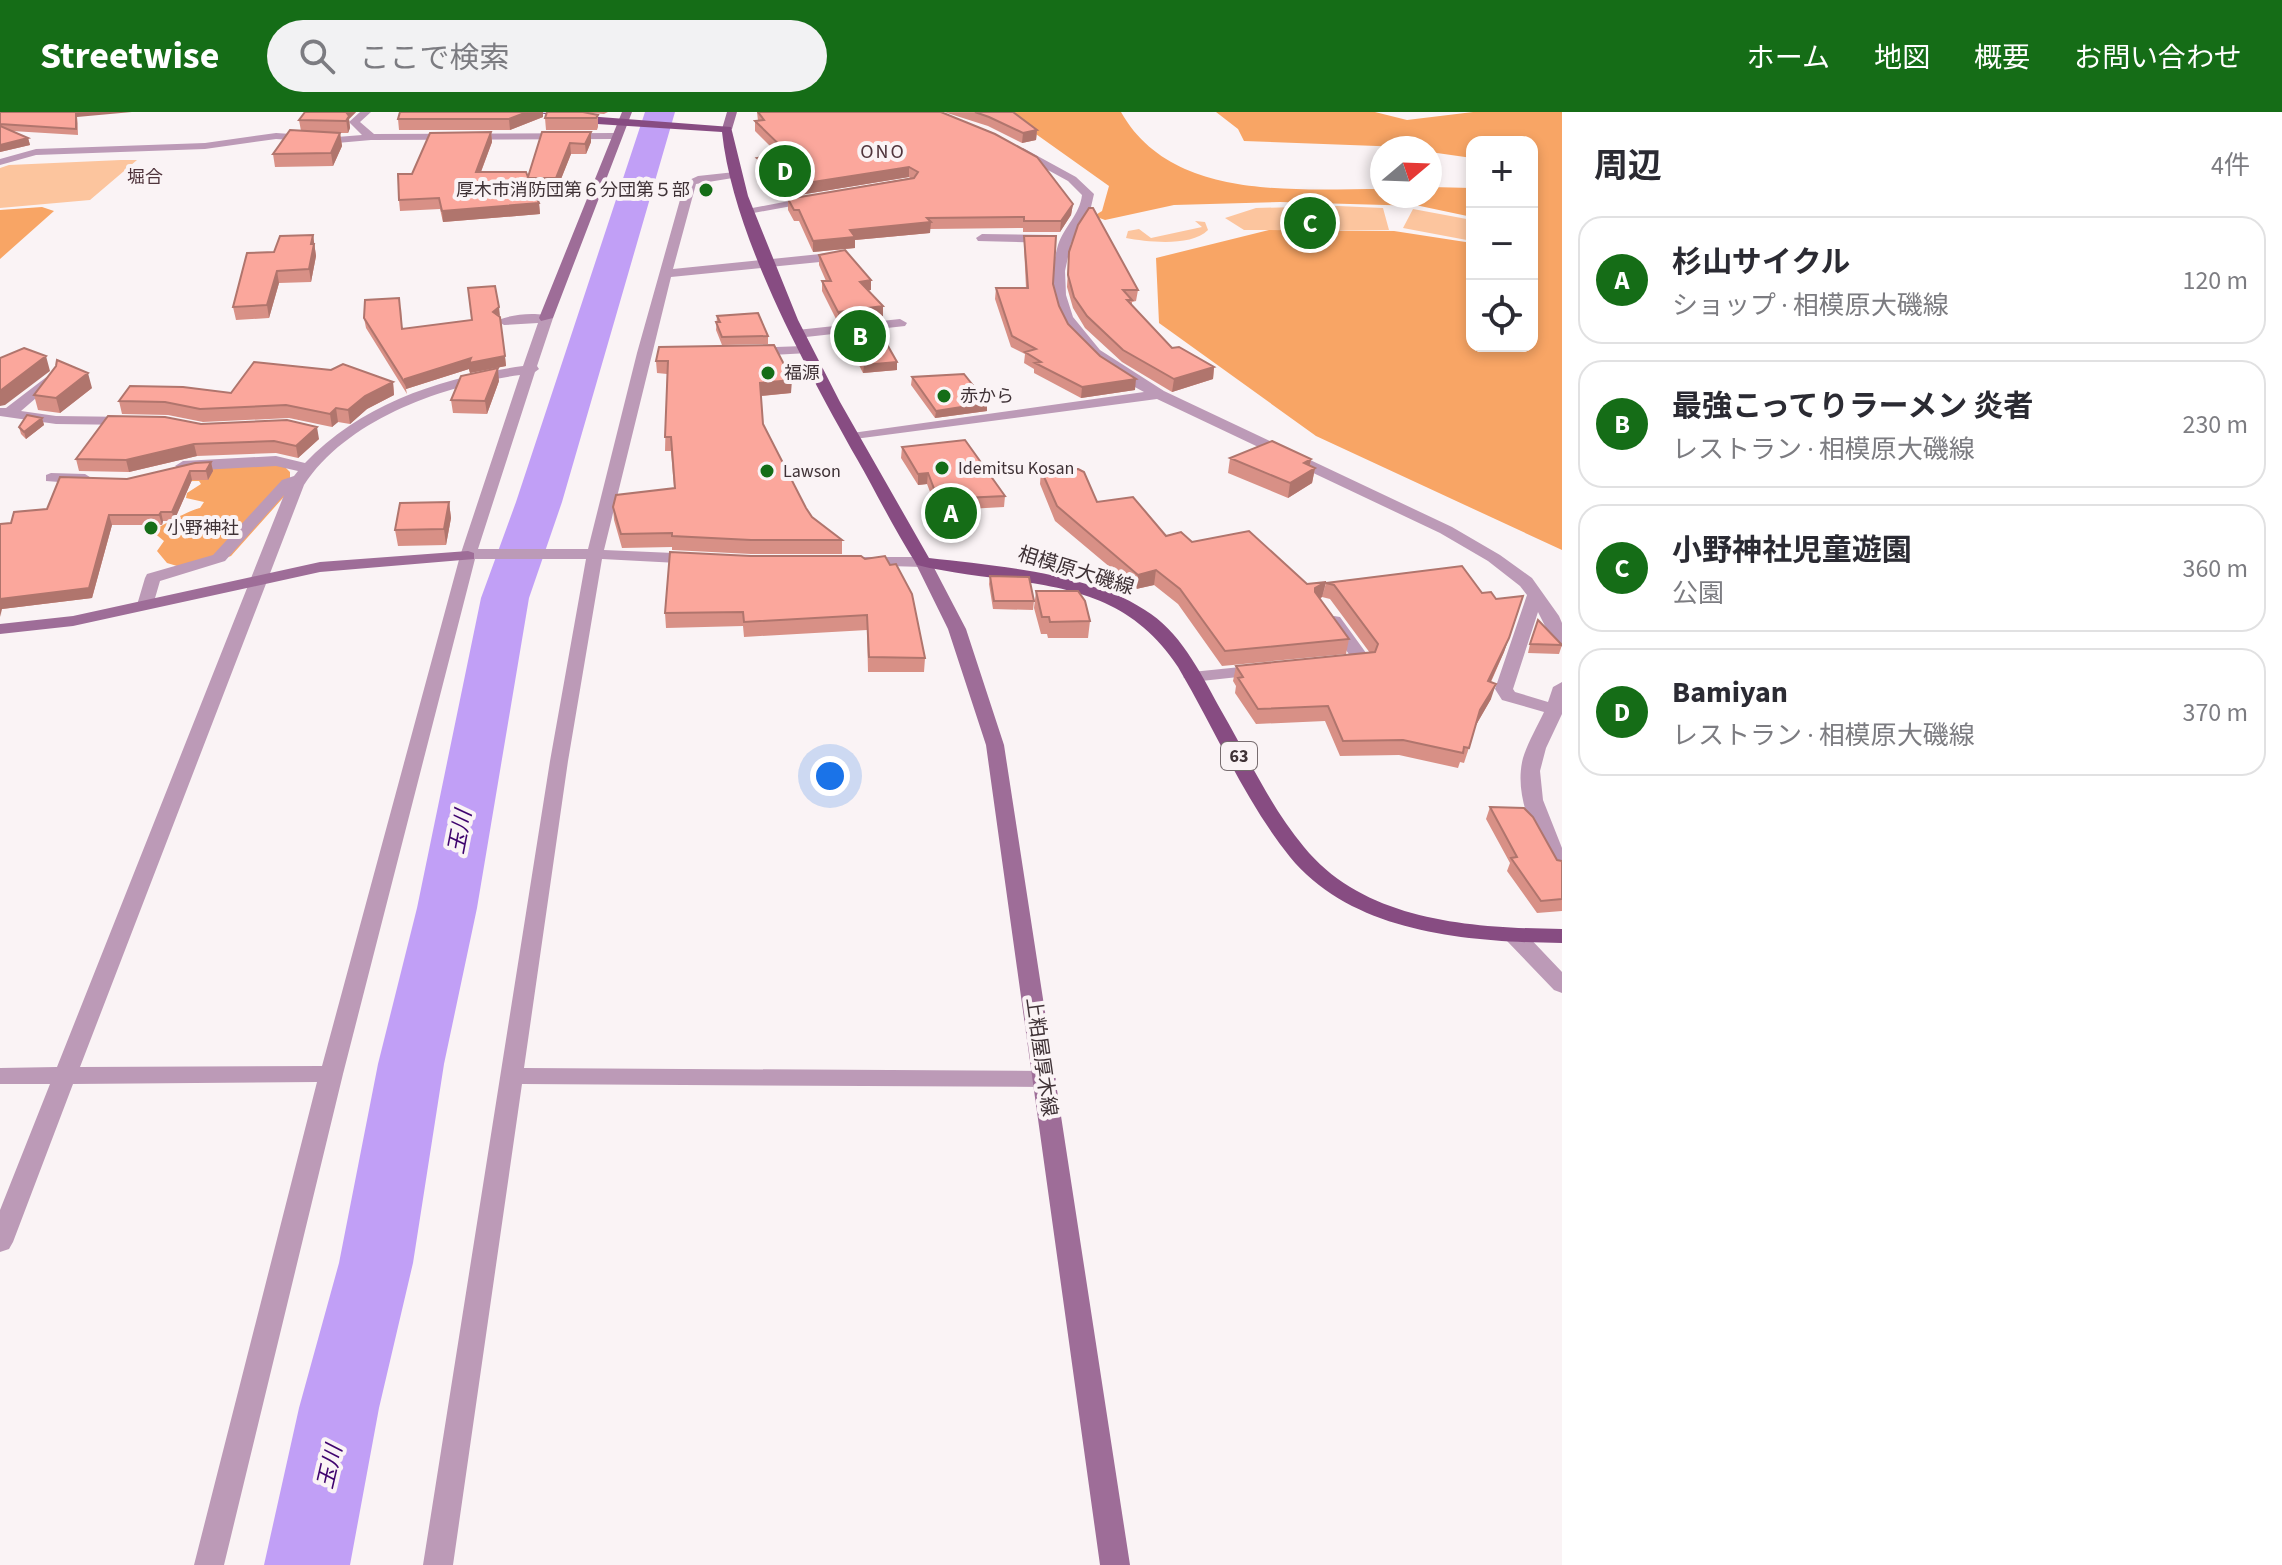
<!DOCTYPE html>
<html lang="ja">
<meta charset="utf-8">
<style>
body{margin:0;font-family:"Source Sans 3","Noto Sans JP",sans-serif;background:#f2f2f3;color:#2b2b33}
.controls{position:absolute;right:24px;top:24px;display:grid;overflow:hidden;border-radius:16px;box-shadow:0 4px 12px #0003}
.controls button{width:72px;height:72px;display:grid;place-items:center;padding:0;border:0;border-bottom:2px solid #e1e1e2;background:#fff;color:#2b2b33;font:40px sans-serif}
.compass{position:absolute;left:1370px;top:24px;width:72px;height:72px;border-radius:50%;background:#fff;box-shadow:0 4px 12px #0003;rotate:71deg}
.you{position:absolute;left:830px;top:664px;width:28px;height:28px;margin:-20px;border:6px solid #fff;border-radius:50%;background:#1a73e8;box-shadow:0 0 0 12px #1a73e833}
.badge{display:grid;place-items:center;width:52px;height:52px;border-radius:50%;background:#156d17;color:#fff;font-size:26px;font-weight:700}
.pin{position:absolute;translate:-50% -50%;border:4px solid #fff;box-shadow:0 2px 8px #0006}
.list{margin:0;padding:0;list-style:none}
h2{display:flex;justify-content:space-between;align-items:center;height:104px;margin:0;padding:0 32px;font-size:34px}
h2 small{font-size:26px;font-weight:400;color:#7c7c81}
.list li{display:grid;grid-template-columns:52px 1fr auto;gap:24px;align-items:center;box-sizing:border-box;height:128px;margin:0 16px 16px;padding:0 16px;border:2px solid #e1e1e2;border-radius:24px}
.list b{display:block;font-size:30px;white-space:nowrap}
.list p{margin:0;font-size:26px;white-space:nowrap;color:#7c7c81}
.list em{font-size:26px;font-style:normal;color:#7c7c81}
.icon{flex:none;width:44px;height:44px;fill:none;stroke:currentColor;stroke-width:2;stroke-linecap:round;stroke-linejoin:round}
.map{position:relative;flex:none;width:1562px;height:1453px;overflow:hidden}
header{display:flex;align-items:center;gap:48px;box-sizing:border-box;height:112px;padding:0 40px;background:#156d17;color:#fff}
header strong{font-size:38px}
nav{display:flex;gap:44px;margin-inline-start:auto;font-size:28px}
.search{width:560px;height:72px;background:#f2f2f3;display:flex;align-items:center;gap:20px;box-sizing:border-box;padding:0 28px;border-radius:44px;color:#7c7c81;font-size:30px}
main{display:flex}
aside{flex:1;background:#fff}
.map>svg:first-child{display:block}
.green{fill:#fcc59e}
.forest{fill:#f8a565}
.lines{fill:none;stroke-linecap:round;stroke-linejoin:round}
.river{fill:#c19ff6;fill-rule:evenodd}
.street{fill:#bc9ab7;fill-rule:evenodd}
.secondary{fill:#9e6d98;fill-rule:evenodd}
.primary{fill:#874c82;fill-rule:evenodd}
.wall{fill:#d89086}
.shaded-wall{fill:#b0756d}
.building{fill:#fba79c;stroke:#b0756d;stroke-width:2}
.poi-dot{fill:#156d17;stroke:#faf3f5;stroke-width:3}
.labels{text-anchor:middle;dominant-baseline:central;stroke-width:8;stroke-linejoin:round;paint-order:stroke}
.far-neighbourhood-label{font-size:18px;fill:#4f343c;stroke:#faf3f5}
.far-poi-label{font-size:18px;fill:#3f3236;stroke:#faf3f5;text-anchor:start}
.shield{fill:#faf3f5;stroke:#776c6f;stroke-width:2}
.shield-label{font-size:18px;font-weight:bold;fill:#3f3236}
.far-quarter-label{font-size:20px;letter-spacing:2px;fill:#4f343c;stroke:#faf3f5}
.street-label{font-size:20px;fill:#3f3236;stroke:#faf3f5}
.water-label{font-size:22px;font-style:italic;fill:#3f036e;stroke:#faf3f5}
</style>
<header>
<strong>Streetwise</strong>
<div class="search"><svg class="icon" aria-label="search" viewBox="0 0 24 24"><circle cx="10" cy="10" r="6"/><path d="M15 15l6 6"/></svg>ここで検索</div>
<nav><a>ホーム</a><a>地図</a><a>概要</a><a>お問い合わせ</a></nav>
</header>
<main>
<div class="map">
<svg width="1562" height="1453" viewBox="0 0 1562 1453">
<rect width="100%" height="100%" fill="#faf3f5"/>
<path class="green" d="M121,48h16l-47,40 -90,8v-40l9,-3z
M1338,94l45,2 6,22h-145l-19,-12 31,-10z
M1413,97l59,11v21l-69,-13z
M1195,109l10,1 3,8c-17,17 -60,12 -82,8l2,-7 11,-2 12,9 51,-11z"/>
<path class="forest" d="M1014,0h107c50,89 173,77 261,77v7h48v-9l42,1v29l-52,-11 -140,-4 -106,3 -69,15 -11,-4 8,-5 7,-25 -83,-59z
M1216,0h159l32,8 66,-8h89v438l-246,-114 -157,-113 -3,-65 113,-28 125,1 78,12v103h60v-204h-60v16l-42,-6v-4l-186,-7 -6,-12z
M42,95l12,4 -54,48v-49z
M267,353l17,1 6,6v18l-59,66 -16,6 -38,4 -10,-3 -10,-12 7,-10 -11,-9c7,-7 38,-22 47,-24l4,-6 -18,-4 1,-5 14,-9 -2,-3 -86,1 101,-16z"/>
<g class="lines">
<path class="river" d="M645,0h30l-113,390 -33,96 -52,310 -33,156 -31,199 -34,145 -29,157h-86l35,-157 40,-145 39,-199 39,-156 64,-310 35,-96z"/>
<path class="street" d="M360,0h11l-11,10 14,12 241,-1 5,3 -5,3 -244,1 -34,3 -61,-4 -71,10 -169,6 -36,10v-6l36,-10 169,-6 71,-10 61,4 25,-2 -13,-13z
M1015,36h8l53,29 18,17 -3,13 -20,36 -6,28 1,24 7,22 27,33 64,41 288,136 48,28 32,23 27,38 3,7v24l-9,-5 -15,-30 -25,77 2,3 33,10 5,-15 9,-5v32l-16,34 -6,23 3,29 19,48v25l-7,-2c-20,-32 -42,-74 -32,-113 5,-16 14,-31 21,-46l-42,-12 -7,-11 32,-94 -7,-9 -32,-25 -48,-28 -283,-134 -310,41v-6l5,-1 292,-41c-59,-32 -107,-74 -86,-147 6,-18 22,-31 24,-50l-14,-14 -53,-29z
M735,60l6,3 -2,2 -43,7 -23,85 167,-17 6,4 -6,4 -169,17 -67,273 93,4 8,5 -8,5 -95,-5 -34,202 -44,307 520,3 8,2 4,6 -4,6 -8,2 -522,-3 -69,481h-30l127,-804 36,-202h-111l-132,515 -119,491h-30l123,-483 -244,2 -60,158 -4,7 -9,3v-42l50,-126h-50v-16l57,-1 227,-572 -59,66 -65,20 -7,24 -8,5 -8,-5 8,-27 2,-4 66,-19 69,-75 12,-4 4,-5 -22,-5 -93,5 -8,-5 8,-5 93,-5 29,7c57,-60 138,-86 218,-97l15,-43 -34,2 -7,-4c12,-7 44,-10 56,-3l-16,48 2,3 -4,3 -57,177h110l49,-196 48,-171 13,-6zM520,263l-60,181 -138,510 -242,1 224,-582c44,-67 141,-100 216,-110z
M815,84l6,3 -2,2 -71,13 -6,-4z
M982,122l68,1 6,4 -6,4 -72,-2 -2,-3z
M900,207l7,4 -2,3 -108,12 -7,-4 7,-4z
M804,234l5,1v6l-57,3 -7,-4 7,-4z
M53,260l5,1v6l-37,32 35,5 75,1 7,4 -7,4 -75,-1 -56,-8v-8h6z
M51,361l34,1 8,5 -8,5 -39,-3v-6z
M861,445h62l8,5 -8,5 -68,-2v-6z
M1334,504l6,1 29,40 3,4 -3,4 -31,2 -3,-4 3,-4 13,-2 -26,-36z
M1260,553l6,1 3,4 -3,4 -74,8 -9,-5 9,-5z
M1515,817l8,2 39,41v21l-8,-3 -47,-49 -3,-5 3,-5z"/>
<path class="secondary" d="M622,0h10l-79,206 -12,3 -2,-3z
M727,0h10l-5,17 -5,3 -5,-3z
M468,439l6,2v6l-154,13 -247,54 -73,8v-10l73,-8 247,-54z
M923,445l8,5 35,67 38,116 126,820h-30l-114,-820 -38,-116 -33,-67z"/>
<path class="primary" d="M534,0l197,15 17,69 50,124 42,82 89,156c68,8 165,15 222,56 33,23 52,64 71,98 26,45 48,94 82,135 61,75 169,81 258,82v14c-92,-1 -209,-9 -272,-86 -46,-57 -75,-128 -112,-190 -63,-97 -163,-78 -261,-102 -22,-34 -40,-71 -60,-106 -51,-91 -124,-223 -135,-327l-125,-8z"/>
</g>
<path class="wall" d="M0,0l77,5 1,18 -66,-4 16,7 2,7 -30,7z
M305,0h51l-7,7 1,9 -2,5h-9h1l2,13 -9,20 -58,1 -2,-13 28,-23 -2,-11z
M547,0h61l-4,2 -14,-1 8,2v12l-1,3h-51l-1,-12z
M757,0h184l132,92 -2,11 -11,17h-37v-4l-93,1v4l-75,7v8l-42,4 -14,-31h-5l-6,-11v-11l122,-21 -1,-1 -128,21 -6,-15 -18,-15v-10l22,-3 -24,-24v-10h3z
M944,0h69l24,18 -1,10 -14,3 -34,-17z
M543,5l-33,13h-111l-1,-11z
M491,20l1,10 -11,30 47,5 14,-45 49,10 -5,12h-15l-14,35 -25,-1 7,15 1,11 -97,8 -3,-13 -40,2 -1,-11 13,-26z
M313,123l3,21 -5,26 -32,1 -10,35 -33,2 -3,-13 41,-55z
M1024,124l29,48 6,22 9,18 67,66 -54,8 -47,-25v-4l-10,-6 1,-9 -14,-7 -16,-48 1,-11h30l-2,-42z
M1069,140l69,38 -2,11 -4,1v3l40,43 42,19 -1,12 -41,13 -50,-30 -37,-34 -12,-20 -6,-21z
M819,143l52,35h-2l14,26 -45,7 -16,-32v-10h4l-7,-16z
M401,196l1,21 98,-12 6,49 -36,7 -1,-4 -63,20 1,5 -41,-66 -2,-10z
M717,204l51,20v8l-46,1 -6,-15z
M844,216l53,34v8l-34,3 -19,-37z
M659,235l132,46 -30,3 2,28 43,84 6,9 30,23v14h-91l-79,-4v-3l-50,1 -8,-28 -1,-13 61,-19 -3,-37h-6l2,-77 -10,-1 -1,-12z
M912,265l75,34 -52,7 -24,-33z
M499,269l-12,33 -34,-1 -2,-13z
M393,270l1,13 -27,14 -17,15 -12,-2 -6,5 -43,-9 -86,4 -35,-7 -46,-1 -3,-13z
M92,276l-32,25 -22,-3 -4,-15z
M42,306l2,7 -18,14 -5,-5 -2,-7z
M201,312l118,15 -21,19 -22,-5 -79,3 -68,16 -50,-1 -3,-12z
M902,335l103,49 -1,11 -36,2 -1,12 -25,2 -15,-39 -9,1 -17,-27z
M1230,346l81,1 -1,7 5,2 -3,15 -24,15 -60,-25z
M211,350l2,9 -5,9h-16l-18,41h-11l-1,4h-50l-20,73 -90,11 -1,8 10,-94 116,-44z
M1041,358l56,32 69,34 26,6 115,42 19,-2 -4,15 -2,2 29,40 -3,15 -124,12 -44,-62 -24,-19 -18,4 -81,-68 -15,-37z
M449,390l2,16 -5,27 -48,1 -3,-16z
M751,444h110l64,102 -1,14h-56l-1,-42 -123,7 -1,-11 -77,2 -1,-15z
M990,464l44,25 -1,9 -40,-1 -4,-25z
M1326,471l156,10 37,17 -15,42 -13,30v17l-15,26 -12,38 -4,-1 -2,6 -59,-13 -59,1 -15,-35 -69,3 -21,-31 1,-7 -3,-5 3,-15 134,-13 -40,-54 -8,-2z
M1036,479l54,30 -2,17h-40l-1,-4h-6l-7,-26z
M1530,532l32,1 -3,9 -31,-1z
M1490,695l67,53 5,1v50l-25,2 -30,-42 3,-8 -24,-44z"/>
<path class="shaded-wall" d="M76,0h56l-55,5 1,18z
M345,0h11l-7,7 1,9 -2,5z
M526,0h17v5l-33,13 -1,-11z
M1037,18l-1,10 -14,3 1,-10z
M491,20l1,10 -15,40 -1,-10z
M591,20v10l-5,12 -1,-10z
M340,21l2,13 -9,20 -2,-13z
M28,26l2,7 -30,7v-7z
M570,31l1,11 -14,35 -1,-11z
M909,55v10l-128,21v-11z
M539,91l1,11 -97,8 -1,-11z
M1073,92l-2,11 -11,17 1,-11z
M931,110l-1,11 -75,7v8l-42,4v-11l37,-11z
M313,123l3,21 -5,26 -2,-13z
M277,159l2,12 -10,35 -2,-13z
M871,168v10l-11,2v-10z
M883,194v10l-45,7v-11z
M499,195l1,9 -7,-4z
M46,244l4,15 -45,34 -5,1v-15z
M505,244l1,10 -36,7 -1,-4 -63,20 -1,-10 66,-21z
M897,250v8l-34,3 1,-8z
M1214,255l-1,12 -41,13 2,-13z
M498,256l1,13 -12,33 -2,-13z
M88,261l4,15 -32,25 -4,-15z
M1136,267l-1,11 -54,8 1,-11z
M792,268l-1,13 -31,3v-13z
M393,270l1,13 -27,14 -17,15 -2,-14 17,-14z
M987,291v8l-52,7 1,-7z
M336,296l2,14 -6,5 -2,-13z
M42,306l2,7 -18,14 -2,-7z
M317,315l2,12 -21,19 -2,-12z
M194,332l3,12 -68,16 -3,-12z
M1311,347l-3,13 7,-4 -3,15 -24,15 2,-15 14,-20z
M211,350l2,9 -5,9 -2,-9z
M190,359l2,9 -18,41 -2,-9z
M928,361l-1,11 -9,1v-11z
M449,390l2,16 -5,27 -2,-16z
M161,400l2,9 -1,4 -3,-10z
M109,403l3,10 -20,73 -90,11 -2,8v-18z
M1156,458l-2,15 -18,4 2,-14z
M1326,470l-4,15 -10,5 3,-14z
M1523,484l-19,56 -20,44 4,-15z
M1496,572l-5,15 -15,26 -12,38 16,-53z"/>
<path class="building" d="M0,0h76v17l-76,-5z
M305,0h41l3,4 -3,5 -47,-1z
M400,0h127l-18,7h-111z
M547,0h36l15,3 -2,3h-51z
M758,0h183l54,22 42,23 36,47 -12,17h-37v-4l-97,1 4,4 -81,8 5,7 -42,4 -14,-31h-5l-6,-11 126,-21 4,-6 -9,-5 -128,20 -6,-15 -18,-14 31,-5 -33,-32 9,-1z
M975,0h38l24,18 -14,3 -34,-16z
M0,14l28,12 -28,7z
M290,18l50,3 -9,20 -58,1z
M491,20l-15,40h50l2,5 14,-45h49l-6,12 -15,-1 -14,35h-28l11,25 -97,8 -3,-13 -40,2 -1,-26h14l18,-41z
M1089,96h4l45,82h-15l9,10h-5l45,48 7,-1 35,20 -40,12 -51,-29 -36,-34 -13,-19 -6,-22 1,-23 9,-27z
M313,123l-2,9h3l-5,25 -32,2 -10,34 -34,2 14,-54 27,-1 6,-16z
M1024,124h32l-3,48 6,22 9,18 32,32 36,23 -54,8 -47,-24 6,-1 -16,-10 11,-3 -24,-13 -16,-48h32z
M845,138l26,30 -11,2 23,24 -45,6 -16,-31h9l-12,-26z
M495,174l4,21 -6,5 7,5 5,39 -36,7 2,-5 -66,21v4l-41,-65 1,-18 34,-2 3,31 70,-9 -4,-32z
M758,201l10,23 -46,1 -6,-15h4l-3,-6z
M876,213l21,37 -33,3 -20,-37z
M774,233l18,35 -32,3 3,41 43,84 6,9 30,23h-91l-79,-4v-3l-51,1 -8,-27 3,-12 59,-7 -4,-51h-6l3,-76h-12l3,-14z
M24,236l22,8 -46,35v-33z
M57,248l31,13 -32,25 -22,-3 22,-29z
M254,250l77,8 12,-6 50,18 -28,14 -17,14 -12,-2 -6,6 -44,-9 -86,4 -35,-7 -46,-1 11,-15 53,1 48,6z
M498,256l-13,33 -34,-1 10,-24z
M964,262l23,29 -51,8 -24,-34z
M27,303l15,3 -18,14 -5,-5z
M108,304l57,1 36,7 86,-4 30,7 -21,19 -22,-5 -80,3 -68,16 -50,-1z
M965,328l40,56 -41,2 4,12 -25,2 -15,-39 -10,1 -16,-27z
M1272,329l39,18 -7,4 11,5 -25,15 -60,-25z
M211,350l-5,9h-16l-18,41h-11l-2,3h-50l-20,73 -89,11v-75l11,-1 3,-11 33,-3 13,-32 67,2 68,-16z
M1078,357l6,3 13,30 36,-5 33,39 15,-4 11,10 57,-11 58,53 19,-2 -11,6v4l34,47 -124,12 -45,-62 -24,-19 -18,5 -81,-69 -16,-36z
M449,390l-5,27 -49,1 5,-27z
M670,440l81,4h110l4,3 20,-3 5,9 6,-1 16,30 13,64 -56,-1 -2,-42 -123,7 -1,-10 -78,1z
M1462,454l20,27 9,-1 5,7 27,-3 -14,42 -21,43 8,3 -16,26 -11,38 -5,-1 -1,6 -60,-13 -60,1 -15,-35 -70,3 -20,-31 5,-1 -7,-11 139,-14 3,-8 -44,-59 -8,-2z
M990,464l39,1 5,24h-40z
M1036,479h42l7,10 5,20 -40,1 -1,-5h-7z
M1538,508l24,25 -32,-1z
M1490,695l34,1 9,9 24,43 5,1v38l-21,2 -30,-43 6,-1z"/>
<g class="poi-dot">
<circle cx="706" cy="78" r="8"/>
<circle cx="768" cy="261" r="8"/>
<circle cx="944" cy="284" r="8"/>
<circle cx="942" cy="356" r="8"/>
<circle cx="767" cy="359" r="8"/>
<circle cx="151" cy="416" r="8"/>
</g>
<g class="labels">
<g class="far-neighbourhood-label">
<text x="145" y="65">堀合</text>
</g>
<g class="far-poi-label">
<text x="690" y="78" text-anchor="end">厚木市消防団第６分団第５部</text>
<text x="784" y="261">福源</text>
<text x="960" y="284">赤から</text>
<text x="958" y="356">Idemitsu Kosan</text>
<text x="783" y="359">Lawson</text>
<text x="167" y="416">小野神社</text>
</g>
<rect class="shield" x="1221" y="630" width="36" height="28" rx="6"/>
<g class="shield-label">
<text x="1239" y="644">63</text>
</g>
<g class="far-quarter-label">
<text x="883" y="40">ONO</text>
</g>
<g class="street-label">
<text transform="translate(1076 459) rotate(17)">相模原大磯線</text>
<text transform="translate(1041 945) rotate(82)">上粕屋厚木線</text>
</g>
<g class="water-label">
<text transform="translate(460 720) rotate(-79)">玉川</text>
<text transform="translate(330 1355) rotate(-77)">玉川</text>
</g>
</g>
</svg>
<div class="controls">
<button>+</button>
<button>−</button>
<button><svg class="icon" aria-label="locate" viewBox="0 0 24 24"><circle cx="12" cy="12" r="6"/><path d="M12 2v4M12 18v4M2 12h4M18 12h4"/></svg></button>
</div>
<svg class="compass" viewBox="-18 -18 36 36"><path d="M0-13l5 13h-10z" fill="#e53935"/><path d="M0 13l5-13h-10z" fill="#7c7c81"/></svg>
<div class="you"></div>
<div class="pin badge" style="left:951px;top:401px">A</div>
<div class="pin badge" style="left:860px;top:224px">B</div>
<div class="pin badge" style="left:1310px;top:111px">C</div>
<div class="pin badge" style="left:785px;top:59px">D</div>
</div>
<aside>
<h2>周辺<small>4件</small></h2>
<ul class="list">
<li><span class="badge">A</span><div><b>杉山サイクル</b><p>ショップ · 相模原大磯線</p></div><em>120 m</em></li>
<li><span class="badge">B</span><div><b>最強こってりラーメン 炎者</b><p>レストラン · 相模原大磯線</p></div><em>230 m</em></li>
<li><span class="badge">C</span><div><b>小野神社児童遊園</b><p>公園</p></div><em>360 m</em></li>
<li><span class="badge">D</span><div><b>Bamiyan</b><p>レストラン · 相模原大磯線</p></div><em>370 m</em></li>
</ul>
</aside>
</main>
